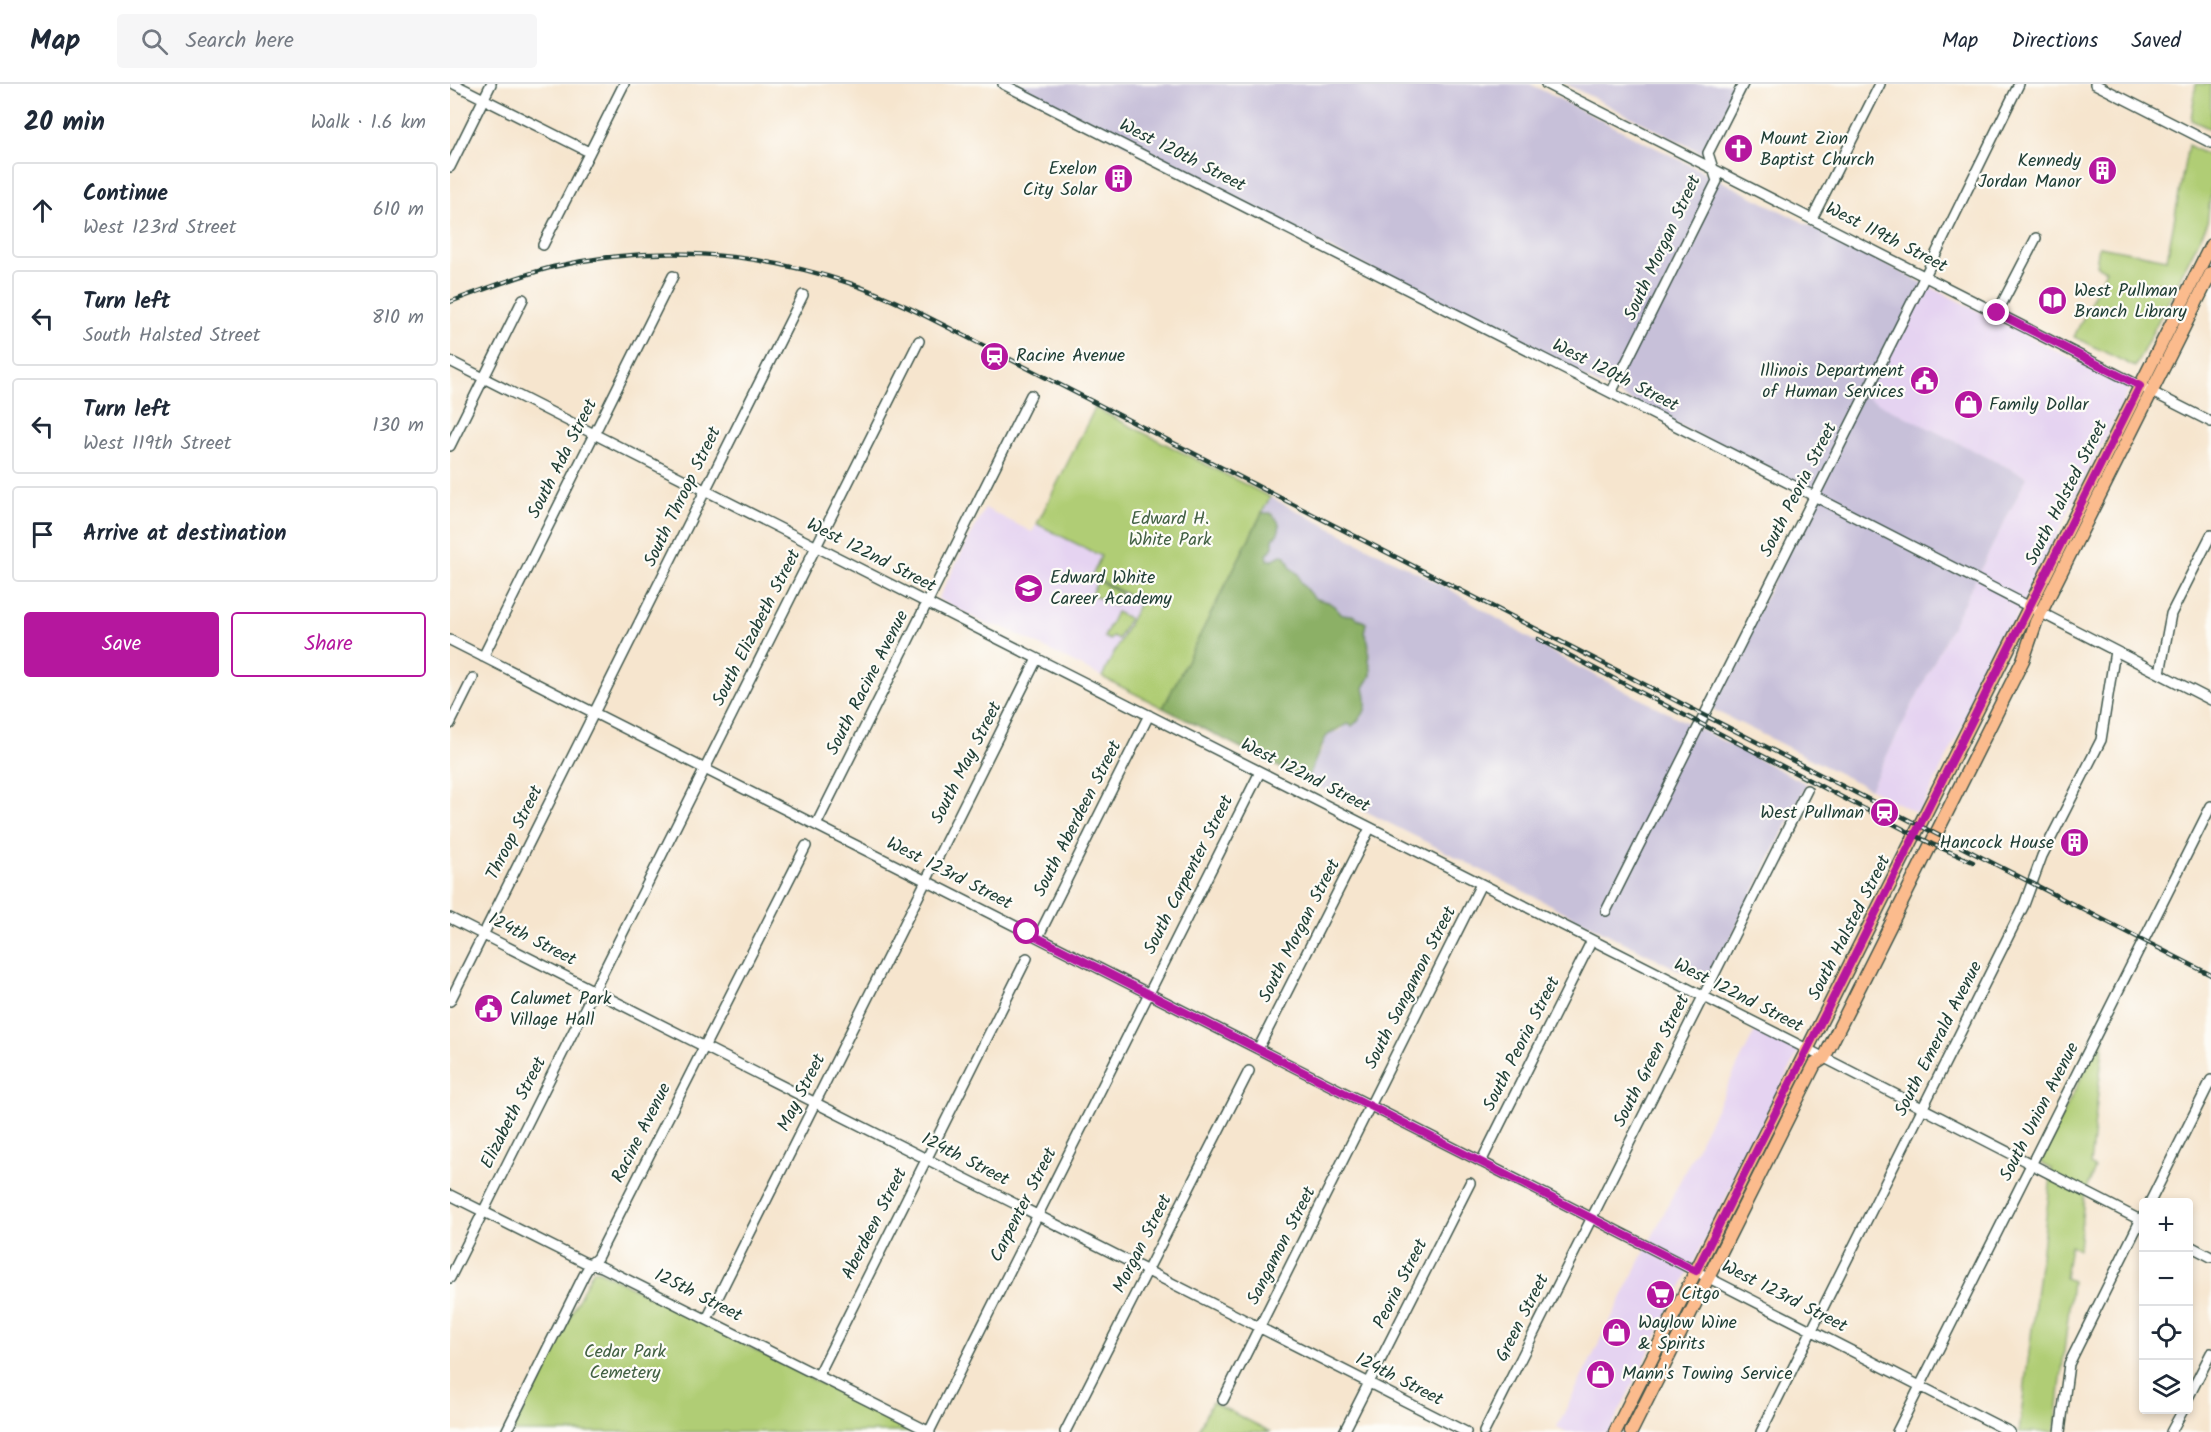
<!DOCTYPE html>
<meta charset="utf-8">
<style>
body{margin:0;font-family:Kalam,sans-serif;background:#f6f6f7;color:#1f2937}
.controls{position:absolute;right:18px;bottom:18px;display:grid;overflow:hidden;border-radius:6px;box-shadow:0 3px 9px #0003}
.controls button{width:54px;height:54px;display:grid;place-items:center;padding:0;border:0;border-bottom:2px solid #e0e1e3;background:#fff;color:#1f2937;font:30px sans-serif}
.stop{position:absolute;width:18px;height:18px;margin:-14px;border:4px solid #b5179e;border-radius:50%;background:#fff}
.stop.end{background:#b5179e;border-color:#fff;box-shadow:0 2px 6px #0008}
.list{margin:0;padding:0;list-style:none}
h2{display:flex;justify-content:space-between;align-items:center;height:78px;margin:0;padding:0 24px;font-size:26px}
h2 small{font-size:20px;font-weight:400;color:#747a83}
.list li{display:grid;grid-template-columns:39px 1fr auto;gap:18px;align-items:center;box-sizing:border-box;height:96px;margin:0 12px 12px;padding:0 12px;border:2px solid #e0e1e3;border-radius:6px}
.list b{display:block;font-size:22px;white-space:nowrap}
.list p{margin:0;font-size:20px;white-space:nowrap;color:#747a83}
.list em{font-size:20px;font-style:normal;color:#747a83}
.actions{display:flex;gap:12px;padding:18px 24px}
.actions a{flex:1;padding:14px 0;border:2px solid #b5179e;border-radius:6px;text-align:center;font-size:21px;color:#b5179e}
.actions .main{background:#b5179e;color:#fff}
.icon{flex:none;width:33px;height:33px;fill:none;stroke:currentColor;stroke-width:2;stroke-linecap:round;stroke-linejoin:round}
.map{position:relative;flex:none;width:1761px;height:1348px;overflow:hidden}
header{display:flex;align-items:center;gap:36px;box-sizing:border-box;height:84px;padding:0 30px;background:#fff;border-bottom:2px solid #e0e1e3}
header strong{font-size:28px}
nav{display:flex;gap:33px;margin-inline-start:auto;font-size:21px}
.search{width:420px;height:54px;background:#f6f6f7;display:flex;align-items:center;gap:15px;box-sizing:border-box;padding:0 21px;border-radius:6px;color:#747a83;font-size:22px}
main{display:flex}
aside{flex:1;background:#fff}
.map>svg:first-child{display:block}
.built{fill:#e5d3f1}
.industrial{fill:#c7c0d9}
.green{fill:#b0cd74;stroke:#688554;stroke-width:1.5}
.forest{fill:#8cb066;stroke:#56764d;stroke-width:1.5}
.lines{fill:none;stroke-linecap:round;stroke-linejoin:round}
.minor-casing{stroke:#3f564b;stroke-width:12}
.major-casing{stroke:#3f564b;stroke-width:15}
.minor{stroke:#fff;stroke-width:9}
.major{stroke:#fbbb8d;stroke-width:12}
.rail-casing{stroke:#1f3d34;stroke-width:4.5}
.rail{stroke:#fdfcf7;stroke-width:2;stroke-dasharray:7;stroke-linecap:butt}
.route{stroke:#b5179e;stroke-width:8}
.labels{text-anchor:middle;dominant-baseline:central;stroke-width:4.5;stroke-linejoin:round;paint-order:stroke}
.poi-label{font-size:18px;fill:#1f3d34;stroke:#fdfcf7;text-anchor:start}
.street-label{font-size:18px;fill:#1f3d34;stroke:#fdfcf7}
.park-label{font-size:18px;fill:#436144;stroke:#fdfcf7}
</style>
<header>
<strong>Map</strong>
<div class="search"><svg class="icon" aria-label="search" viewBox="0 0 24 24"><circle cx="10" cy="10" r="6"/><path d="M15 15l6 6"/></svg>Search here</div>
<nav><a>Map</a><a>Directions</a><a>Saved</a></nav>
</header>
<main>
<aside>
<h2>20 min<small>Walk · 1.6 km</small></h2>
<ul class="list">
<li><svg class="icon" aria-label="ahead" viewBox="0 0 24 24"><path d="M12 20V5M6 11l6-6 6 6"/></svg><div><b>Continue</b><p>West 123rd Street</p></div><em>610 m</em></li>
<li><svg class="icon" aria-label="left" viewBox="0 0 24 24"><path d="M17 20v-9H6M10 6l-5 5 5 5"/></svg><div><b>Turn left</b><p>South Halsted Street</p></div><em>810 m</em></li>
<li><svg class="icon" aria-label="left" viewBox="0 0 24 24"><path d="M17 20v-9H6M10 6l-5 5 5 5"/></svg><div><b>Turn left</b><p>West 119th Street</p></div><em>130 m</em></li>
<li><svg class="icon" aria-label="arrive" viewBox="0 0 24 24"><path d="M6 21V4h12l-3 4 3 4H6"/></svg><div><b>Arrive at destination</b></div></li>
</ul>
<div class="actions"><a class="main">Save</a><a>Share</a></div>
</aside>
<div class="map">
<svg width="1761" height="1348" viewBox="0 0 1761 1348">
<rect width="100%" height="100%" fill="#fdfcf7"/>
<filter id="ink" filterUnits="userSpaceOnUse"><feTurbulence type="fractalNoise" baseFrequency=".0167" numOctaves="2"/><feDisplacementMap in="SourceGraphic" scale="12" xChannelSelector="R" yChannelSelector="G"/><feConvolveMatrix kernelMatrix="1 2 1 2 8 2 1 2 1" color-interpolation-filters="sRGB"/></filter>
<filter id="wash" filterUnits="userSpaceOnUse"><feTurbulence type="fractalNoise" baseFrequency=".008" numOctaves="4" result="noise"/><feDisplacementMap in="SourceGraphic" scale="24" xChannelSelector="R" yChannelSelector="G"/><feGaussianBlur stdDeviation="1.35" result="paint"/><feColorMatrix in="noise" values="0 0 0 0 0 0 0 0 0 0 0 0 0 0 0 0 0 1.4 0 .05"/><feComposite in="paint" operator="in"/></filter>
<g filter="url(#wash)">
<rect width="100%" height="100%" fill="#f6e5ce"/>
<path class="built" d="M1473,199l207,105 -211,426 -49,-25 157,-312 -162,-80z
M535,424l47,24 5,-8 65,32 -10,20 49,25 -39,76 -99,-50 -15,-2 -50,-26z
M1308,941l43,22 -192,385h-42l-10,-5z"/>
<path class="industrial" d="M556,0h524l393,199 -57,114 161,80 -157,312 -160,-81 106,-213z
M1116,0h173l-35,70z
M820,413l181,93 114,70 242,124 -99,201 -402,-204 17,-34v-7l5,-6 11,-3 9,-7 4,2 11,-10 1,-28 6,-11 1,-10 -3,-8 2,-12 -6,-14 -17,-17 -5,-1 -14,-13 -12,-3 -5,-4 -10,-12 -1,-5 -9,-10 -2,-6 -12,-4 -9,2 -1,-5 6,-8 2,-31 -5,-3h-8z"/>
<path class="green" d="M1746,0h15v45l-20,-9z
M1738,61l23,12v35l-4,32 -72,143 -61,-30 32,-67 -10,-5 3,-19 68,13z
M645,324l175,89 -107,211 -61,-31 38,-76 -48,-25 9,-20 -64,-32z
M648,497l23,12 -6,13 -24,-12z
M666,528l13,6 -11,21 -6,-2 -2,3 -6,-3z
M1655,946l-15,135 5,3 -11,29 -5,52 -9,-4 -5,33 7,3 -17,151h-36l33,-263 -8,-4 -4,-6z
M143,1186l7,1 316,161h-404z
M762,1318l59,30h-74z"/>
<path class="forest" d="M812,429h8c11,8 13,16 3,26v8l-6,8 1,5h4l9,-5 5,1 5,12 7,6 3,9 10,12 5,4 12,3 6,4 8,9h10l14,8 -2,10c8,10 3,17 5,28 1,5 3,8 2,14 -1,4 -5,8 -7,13 5,18 2,27 -12,38l-4,-2c-6,3 -17,8 -21,12 -3,2 -17,38 -21,45l-143,-73z"/>
</g>
<g filter="url(#ink)">
<g class="lines">
<defs>
<path id="minor" d="M4,0l135,68
M553,0l811,412 397,204
M1096,0l665,338
M1645,0l116,59
M0,83l41,-83
M1362,135l68,-135
M93,161l81,-161
M1547,229l39,-75
M0,277l1359,689 335,172
M1161,309l106,-212 -9,-28 35,-69
M0,362l73,-147
M0,556l1087,550 473,242
M33,573l190,-381
M1710,589l11,-59 40,-79
M0,640l23,-46
M366,741l215,-430
M1156,827l319,-635 94,-192
M0,834l1016,514
M588,853l111,-222
M0,917l353,-706
M808,965l112,-221
M1031,1078l111,-222
M0,1111l134,67 18,5 328,165
M1700,1118l61,-122
M1738,1161l23,12
M0,1194l469,-937
M257,1235l330,-660
M368,1292l209,-418
M1738,1314l23,-45
M773,1316l258,-516
M56,1348l78,-157 7,-12 6,-5 209,-412
M479,1348l331,-660
M615,1348l184,-361
M894,1348l126,-249
M1034,1348l323,-642
M1311,1348l263,-527 18,-49 59,-116 14,-89
M1447,1348l314,-626
M1610,1348l9,-68 73,-147
M1721,1348l12,-22"/>
<path id="major" d="M1165,1348l596,-1187
M1181,1348l184,-368 9,-6 199,-398 13,-38 175,-349"/>
</defs>
<use href="#minor" class="minor-casing"/>
<use href="#major" class="major-casing"/>
<use href="#minor" class="minor"/>
<use href="#major" class="major"/>
<defs>
<path id="rail" d="M0,218c34,-13 68,-26 103,-35 98,-23 202,-16 296,16 38,13 73,31 108,49l1254,643
M1088,555l394,205 41,18"/>
</defs>
<use href="#rail" class="rail-casing"/>
<use href="#rail" class="rail"/>
</g>
</g>
<g class="lines" filter="url(#ink)">
<path class="route" d="M577,848l669,339 444,-885 -143,-73"/>
</g>
<defs>
<symbol id="church-disc" viewBox="-11 -11 22 22"><circle r="9.5" fill="#b5179e" stroke="#fdfcf7"/><path d="M-1.2-6h2.4v3.5h3.3v2.4h-3.3V6h-2.4V-.1h-3.3v-2.4h3.3Z" fill="#fff"/></symbol>
<symbol id="building-disc" viewBox="-11 -11 22 22"><circle r="9.5" fill="#b5179e" stroke="#fdfcf7"/><path d="M-4-6H4V6H1V3H-1V6H-4ZM-2.5-4.3h1.7v1.8h-1.7ZM.8-4.3h1.7v1.8H.8ZM-2.5-1h1.7V.8h-1.7ZM.8-1h1.7V.8H.8Z" fill="#fff"/></symbol>
<symbol id="library-disc" viewBox="-11 -11 22 22"><circle r="9.5" fill="#b5179e" stroke="#fdfcf7"/><path d="M-6-4Q-3-5.5-.7-3.5V5Q-3 3-6 4ZM6-4Q3-5.5 .7-3.5V5Q3 3 6 4Z" fill="#fff"/></symbol>
<symbol id="station-disc" viewBox="-11 -11 22 22"><circle r="9.5" fill="#b5179e" stroke="#fdfcf7"/><path d="M-3-6H3Q5-6 5-4V2Q5 4 3 4L4.5 6H3L1.5 4h-3L-3 6H-4.5L-3 4Q-5 4-5 2V-4Q-5-6-3-6ZM-3.5-4v3h7v-3ZM-3.5 1v1.5H-2V1ZM2 1v1.5H3.5V1Z" fill="#fff"/></symbol>
<symbol id="civic-disc" viewBox="-11 -11 22 22"><circle r="9.5" fill="#b5179e" stroke="#fdfcf7"/><path d="M-.6-6.5H3V-4.5H.6V-3L4-1V1h2V6H-6V1h2V-1L-.6-3ZM-1.2 2.5V6h2.4V2.5Z" fill="#fff"/></symbol>
<symbol id="shop-disc" viewBox="-11 -11 22 22"><circle r="9.5" fill="#b5179e" stroke="#fdfcf7"/><path d="M-5-2.5h2.3a2.7 3.5 0 0 1 5.4 0H5L5.5 6h-11ZM-1.5-2.5h3a1.5 2.3 0 0 0-3 0Z" fill="#fff"/></symbol>
<symbol id="school-disc" viewBox="-11 -11 22 22"><circle r="9.5" fill="#b5179e" stroke="#fdfcf7"/><path d="M0-5L7-2L0 1L-7-2ZM-4 1L0 2.5L4 1V4Q0 6-4 4Z" fill="#fff"/></symbol>
<symbol id="supermarket-disc" viewBox="-11 -11 22 22"><circle r="9.5" fill="#b5179e" stroke="#fdfcf7"/><path d="M-6-5.5h2.5l.6 2H6L4.5 2H-2.5L-4.4-4H-6ZM-1.5 3.2a1.3 1.3 0 1 0 .1 0ZM3 3.2a1.3 1.3 0 1 0 .1 0Z" fill="#fff"/></symbol>
</defs>
<g fill-rule="evenodd">
<use href="#church-disc" x="1272" y="48" width="33" height="33"/>
<use href="#building-disc" x="1636" y="70" width="33" height="33"/>
<use href="#building-disc" x="652" y="78" width="33" height="33"/>
<use href="#library-disc" x="1586" y="200" width="33" height="33"/>
<use href="#station-disc" x="528" y="256" width="33" height="33"/>
<use href="#civic-disc" x="1458" y="280" width="33" height="33"/>
<use href="#shop-disc" x="1502" y="304" width="33" height="33"/>
<use href="#school-disc" x="562" y="488" width="33" height="33"/>
<use href="#station-disc" x="1418" y="712" width="33" height="33"/>
<use href="#building-disc" x="1608" y="742" width="33" height="33"/>
<use href="#civic-disc" x="22" y="908" width="33" height="33"/>
<use href="#supermarket-disc" x="1194" y="1194" width="33" height="33"/>
<use href="#shop-disc" x="1150" y="1232" width="33" height="33"/>
<use href="#shop-disc" x="1134" y="1274" width="33" height="33"/>
</g>
<g class="labels">
<g class="poi-label">
<text x="1310" y="55">Mount Zion<tspan x="1310" dy="21">Baptist Church</tspan></text>
<text x="1631" y="77" text-anchor="end">Kennedy<tspan x="1631" dy="21">Jordan Manor</tspan></text>
<text x="647" y="85" text-anchor="end">Exelon<tspan x="647" dy="21">City Solar</tspan></text>
<text x="1624" y="207">West Pullman<tspan x="1624" dy="21">Branch Library</tspan></text>
<text x="566" y="272">Racine Avenue</text>
<text x="1454" y="287" text-anchor="end">Illinois Department<tspan x="1454" dy="21">of Human Services</tspan></text>
<text x="1539" y="321">Family Dollar</text>
<text x="600" y="494">Edward White<tspan x="600" dy="21">Career Academy</tspan></text>
<text x="1414" y="729" text-anchor="end">West Pullman</text>
<text x="1604" y="759" text-anchor="end">Hancock House</text>
<text x="60" y="915">Calumet Park<tspan x="60" dy="21">Village Hall</tspan></text>
<text x="1231" y="1210">Citgo</text>
<text x="1188" y="1239">Waylow Wine<tspan x="1188" dy="21">&amp; Spirits</tspan></text>
<text x="1172" y="1290">Mann's Towing Service</text>
</g>
<g class="street-label">
<text transform="translate(732 72) rotate(27)">West 120th Street</text>
<text transform="translate(1436 154) rotate(27)">West 119th Street</text>
<text transform="translate(1213 164) rotate(-65)">South Morgan Street</text>
<text transform="translate(1165 292) rotate(27)">West 120th Street</text>
<text transform="translate(113 375) rotate(-63)">South Ada Street</text>
<text transform="translate(1349 406) rotate(-63)">South Peoria Street</text>
<text transform="translate(1617 409) rotate(-63)">South Halsted Street</text>
<text transform="translate(233 413) rotate(-64)">South Throop Street</text>
<text transform="translate(421 472) rotate(27)">West 122nd Street</text>
<text transform="translate(307 544) rotate(-63)">South Elizabeth Street</text>
<text transform="translate(418 599) rotate(-63)">South Racine Avenue</text>
<text transform="translate(517 679) rotate(-63)">South May Street</text>
<text transform="translate(855 692) rotate(27)">West 122nd Street</text>
<text transform="translate(628 735) rotate(-63)">South Aberdeen Street</text>
<text transform="translate(65 749) rotate(-63)">Throop Street</text>
<text transform="translate(499 790) rotate(27)">West 123rd Street</text>
<text transform="translate(739 791) rotate(-63)">South Carpenter Street</text>
<text transform="translate(1400 844) rotate(-63)">South Halsted Street</text>
<text transform="translate(850 847) rotate(-63)">South Morgan Street</text>
<text transform="translate(82 856) rotate(27)">124th Street</text>
<text transform="translate(961 904) rotate(-63)">South Sangamon Street</text>
<text transform="translate(1288 912) rotate(27)">West 122nd Street</text>
<text transform="translate(1489 955) rotate(-63)">South Emerald Avenue</text>
<text transform="translate(1072 960) rotate(-63)">South Peoria Street</text>
<text transform="translate(1202 977) rotate(-63)">South Green Street</text>
<text transform="translate(352 1009) rotate(-63)">May Street</text>
<text transform="translate(1590 1028) rotate(-63)">South Union Avenue</text>
<text transform="translate(64 1029) rotate(-63)">Elizabeth Street</text>
<text transform="translate(192 1049) rotate(-63)">Racine Avenue</text>
<text transform="translate(515 1076) rotate(27)">124th Street</text>
<text transform="translate(574 1121) rotate(-63)">Carpenter Street</text>
<text transform="translate(425 1140) rotate(-63)">Aberdeen Street</text>
<text transform="translate(693 1160) rotate(-63)">Morgan Street</text>
<text transform="translate(832 1162) rotate(-63)">Sangamon Street</text>
<text transform="translate(951 1200) rotate(-63)">Peoria Street</text>
<text transform="translate(248 1212) rotate(27)">125th Street</text>
<text transform="translate(1334 1213) rotate(27)">West 123rd Street</text>
<text transform="translate(1073 1234) rotate(-63)">Green Street</text>
<text transform="translate(949 1296) rotate(27)">124th Street</text>
</g>
<g class="park-label">
<text x="720" y="435">Edward H.<tspan x="720" dy="21">White Park</tspan></text>
<text x="175" y="1268">Cedar Park<tspan x="175" dy="21">Cemetery</tspan></text>
</g>
</g>
</svg>
<div class="controls">
<button>+</button>
<button>−</button>
<button><svg class="icon" aria-label="locate" viewBox="0 0 24 24"><circle cx="12" cy="12" r="6"/><path d="M12 2v4M12 18v4M2 12h4M18 12h4"/></svg></button>
<button><svg class="icon" aria-label="layers" viewBox="0 0 24 24"><path d="M12 4l9 5-9 5-9-5zM3 14l9 5 9-5"/></svg></button>
</div>
<div class="stop" style="left:577px;top:848px"></div>
<div class="stop end" style="left:1547px;top:229px"></div>
</div>
</main>
